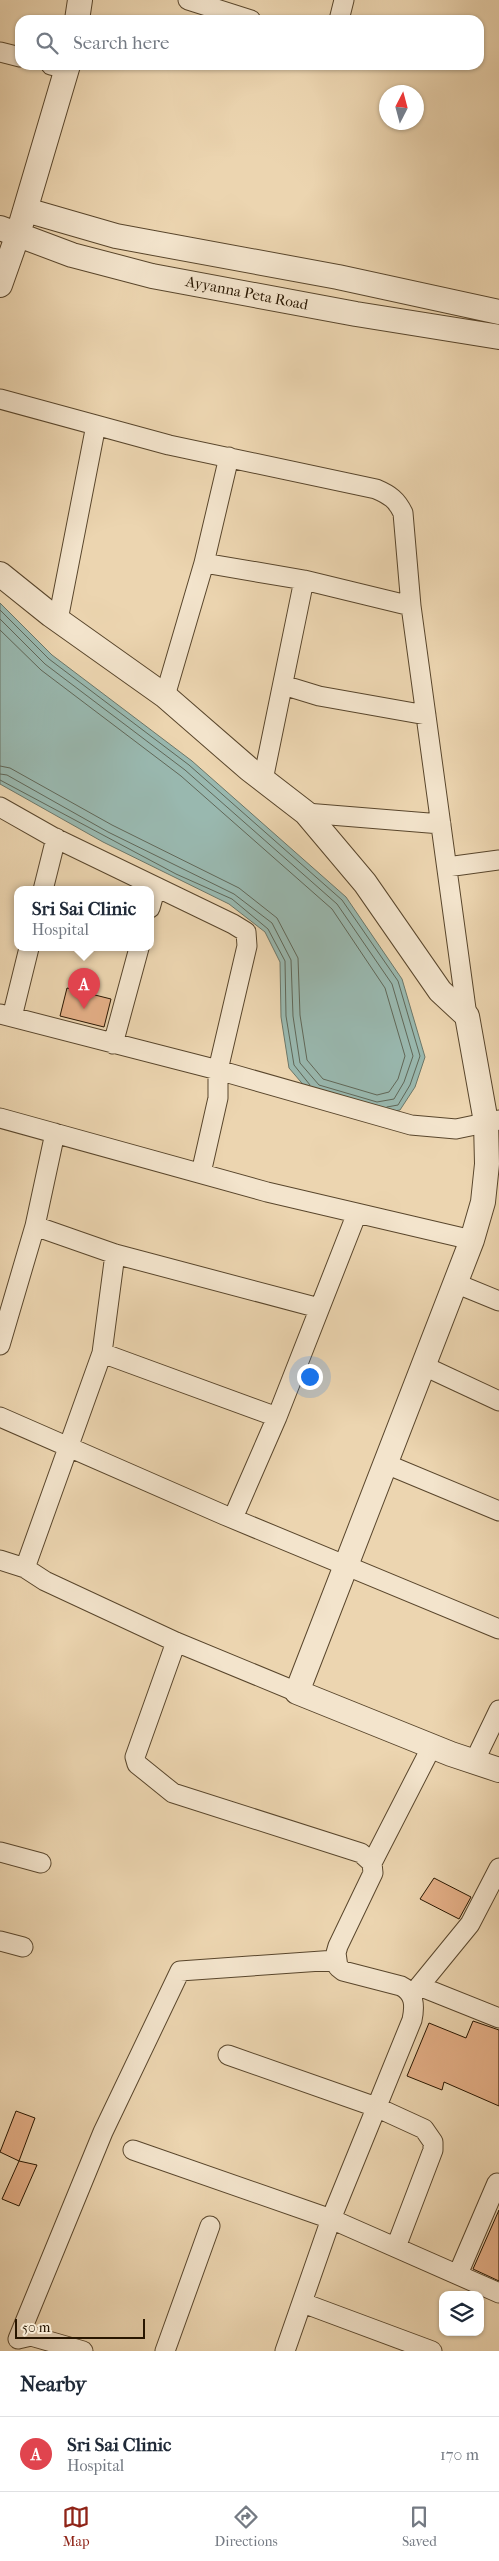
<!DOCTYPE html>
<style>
body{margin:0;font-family:"IM FELL French Canon",serif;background:#f6f6f7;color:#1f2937}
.controls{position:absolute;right:15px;bottom:15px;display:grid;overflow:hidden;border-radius:10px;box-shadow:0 1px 4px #0004}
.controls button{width:45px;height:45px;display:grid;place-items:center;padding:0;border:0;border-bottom:1px solid #e0e1e3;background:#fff;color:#1f2937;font:25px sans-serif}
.compass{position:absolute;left:379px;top:85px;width:45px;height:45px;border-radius:50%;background:#fff;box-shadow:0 1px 4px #0004;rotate:6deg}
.scale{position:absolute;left:15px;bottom:12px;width:130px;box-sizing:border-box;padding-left:5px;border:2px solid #281600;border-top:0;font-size:14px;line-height:18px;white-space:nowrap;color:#281600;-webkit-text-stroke:4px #f3e4cc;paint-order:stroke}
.you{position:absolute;left:309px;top:1376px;width:18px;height:18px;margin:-12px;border:4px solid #fff;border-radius:50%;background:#1a73e8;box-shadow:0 0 0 8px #1a73e833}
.badge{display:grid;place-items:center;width:32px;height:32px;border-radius:50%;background:#8f2418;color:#fff;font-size:16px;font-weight:700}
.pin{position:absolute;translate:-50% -41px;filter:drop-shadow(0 1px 2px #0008)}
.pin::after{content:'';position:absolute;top:26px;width:18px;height:15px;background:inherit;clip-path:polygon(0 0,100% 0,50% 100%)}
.popup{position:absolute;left:14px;top:886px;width:140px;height:65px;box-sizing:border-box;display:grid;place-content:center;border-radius:10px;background:#fff;filter:drop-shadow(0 1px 4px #0005);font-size:16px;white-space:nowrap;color:#747a83}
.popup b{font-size:19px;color:#1f2937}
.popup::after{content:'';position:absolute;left:50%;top:100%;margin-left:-10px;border:10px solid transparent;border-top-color:#fff}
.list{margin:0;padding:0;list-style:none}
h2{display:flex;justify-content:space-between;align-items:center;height:65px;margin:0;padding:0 20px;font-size:21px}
h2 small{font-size:16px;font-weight:400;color:#747a83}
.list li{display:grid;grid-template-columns:32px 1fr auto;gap:15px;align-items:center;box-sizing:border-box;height:75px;padding:0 20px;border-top:1px solid #e0e1e3}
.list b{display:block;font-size:19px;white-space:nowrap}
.list p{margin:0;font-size:16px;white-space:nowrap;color:#747a83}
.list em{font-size:16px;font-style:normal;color:#747a83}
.icon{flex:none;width:28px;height:28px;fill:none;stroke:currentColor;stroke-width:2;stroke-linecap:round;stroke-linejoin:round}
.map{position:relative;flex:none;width:499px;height:2351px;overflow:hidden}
.search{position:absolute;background:#fff;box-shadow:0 1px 4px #0004;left:15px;right:15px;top:15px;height:55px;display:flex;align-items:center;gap:12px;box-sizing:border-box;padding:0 18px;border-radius:15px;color:#747a83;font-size:19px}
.sheet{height:140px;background:#fff}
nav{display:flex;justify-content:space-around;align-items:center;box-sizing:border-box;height:70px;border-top:1px solid #e0e1e3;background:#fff;font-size:14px;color:#747a83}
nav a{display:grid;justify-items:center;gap:2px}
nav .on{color:#8f2418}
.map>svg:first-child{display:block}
.water{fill:#99b8af;stroke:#6c7769}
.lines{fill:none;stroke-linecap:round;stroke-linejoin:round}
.shore{stroke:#606758;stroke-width:1}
.building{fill:#e5b088;stroke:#281600}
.minor-casing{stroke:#59462c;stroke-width:21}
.tertiary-casing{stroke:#59462c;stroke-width:26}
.minor{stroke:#f3e4cc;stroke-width:19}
.tertiary{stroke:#f3e4cc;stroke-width:24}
.labels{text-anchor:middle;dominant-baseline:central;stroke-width:4.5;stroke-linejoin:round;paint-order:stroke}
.street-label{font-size:15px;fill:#281600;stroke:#f3e4cc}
</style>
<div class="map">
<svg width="499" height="2351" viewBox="0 0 499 2351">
<rect width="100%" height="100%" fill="#ecd5b0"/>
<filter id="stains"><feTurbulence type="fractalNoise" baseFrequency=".004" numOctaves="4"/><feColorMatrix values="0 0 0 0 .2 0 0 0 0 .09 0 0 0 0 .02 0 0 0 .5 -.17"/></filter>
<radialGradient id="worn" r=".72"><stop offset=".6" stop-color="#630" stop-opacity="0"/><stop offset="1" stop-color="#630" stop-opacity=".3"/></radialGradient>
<path class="water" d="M0,603l52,52 140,106 154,136 56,82 23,78 -10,30 -15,23 -24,4 -64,-19 -23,-27 -8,-51 -1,-55 -15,-30 -36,-28 -126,-62 -103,-58z"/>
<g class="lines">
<path class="shore" d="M0,610l49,49 140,106 153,135 56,81 22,75 -10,29 -12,20 -11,2
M0,619l45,45 140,106 152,134 55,80 21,72 -9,26 -10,17 -17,3 -58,-17 -19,-22 -7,-47 -2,-56 -19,-37 -38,-29 -126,-62 -101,-57 -7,-1
M0,630l41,40 140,106 151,133 53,79 20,68 -7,23 -9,13 -12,3 -54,-16 -16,-19 -7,-45 -2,-57 -21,-40 -38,-30 -127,-63 -102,-57 -10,-2
M0,780l176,94 56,25 36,30 17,32 1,55 8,49 16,20"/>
</g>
<path class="building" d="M67,988l44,11 -7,28 -44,-11z
M434,1878l37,19 -12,22 -39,-20z
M473,2021l26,9v76l-55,-24 -2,8 -35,-14 22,-53 37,15z
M16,2111l19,7 -16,43 -19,-9z
M19,2161l18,4 -18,41 -17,-7z
M499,2210v71l-26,-12z"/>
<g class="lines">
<defs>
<path id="minor" d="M188,0l63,20
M339,20l5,-20
M0,52l20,5
M51,65l16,4
M0,399l169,46 207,44c14,6 21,11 27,24l8,93 56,410
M204,563l100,17 107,26
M58,620l38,-195
M283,685l36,11 107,19
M165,696l39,-133 25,-106
M263,780l41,-200
M0,807l53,30 180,87 13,8 1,14 -29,124v28l-17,75
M306,813l135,11
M447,867l52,-7
M43,890l13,-52
M150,908l6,-21
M0,1014l218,56 193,55 45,4 43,-9
M12,1017l17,-69
M113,1044l26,-96
M0,1118l267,74 205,48
M35,1226l80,28 204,54
M455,1283l44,18
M0,1345l35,-119 20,-93
M102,1353l175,64
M424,1366l75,35
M0,1417l224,98 275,114
M386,1464l113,47
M233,1518l44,-101 80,-204
M0,1560l25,8 20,13 131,61 121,50
M25,1568l77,-215 13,-99
M176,1642l-41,115 2,7 36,29 188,60 11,10 1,10 -35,73 -2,7 2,14 5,4 58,15c14,7 14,20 11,34l-81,199 -46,132
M474,1762l25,-52
M0,1852l41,11
M372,1863l60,-117
M0,1941l23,6
M419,1986l80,32
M412,1995l58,-71 29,-56
M228,2055l148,52 48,22 9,13v8l-37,97
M133,2150l198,69 168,74
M458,2274l39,-91
M303,2303l129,48
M18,2339l85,-207 77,-161 156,-11
M18,2339l13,-3 52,15
M165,2351l45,-125"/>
<path id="tertiary" d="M77,20l3,-20
M26,210l90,26 222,41 161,35
M0,228l72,27 80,21 204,38 143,23
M0,285l18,-51 50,-169
M0,574l51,41 114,81 84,73 57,44 59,70 75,108 27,25 19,106 1,42 -4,38 -11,38 -175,452 154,62 48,16"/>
</defs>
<use href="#minor" class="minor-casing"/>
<use href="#tertiary" class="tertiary-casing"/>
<use href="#minor" class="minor"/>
<use href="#tertiary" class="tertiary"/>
</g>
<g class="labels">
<g class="street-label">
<text transform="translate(247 293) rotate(11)">Ayyanna Peta Road</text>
</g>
</g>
<rect width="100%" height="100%" filter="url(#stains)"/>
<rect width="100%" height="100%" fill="url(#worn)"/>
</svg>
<div class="controls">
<button><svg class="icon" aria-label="layers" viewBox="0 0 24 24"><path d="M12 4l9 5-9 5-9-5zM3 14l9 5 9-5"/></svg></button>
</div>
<svg class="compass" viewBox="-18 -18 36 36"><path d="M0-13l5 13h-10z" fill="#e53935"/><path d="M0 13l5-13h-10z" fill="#747a83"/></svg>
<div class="scale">50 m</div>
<div class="you"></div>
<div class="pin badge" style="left:84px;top:1009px;background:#e0444e">A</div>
<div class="popup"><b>Sri Sai Clinic</b>Hospital</div>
<div class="search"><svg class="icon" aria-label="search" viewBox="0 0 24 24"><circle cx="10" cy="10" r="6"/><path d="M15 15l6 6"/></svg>Search here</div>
</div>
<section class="sheet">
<h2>Nearby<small></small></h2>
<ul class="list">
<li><span class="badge" style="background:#e0444e">A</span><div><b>Sri Sai Clinic</b><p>Hospital</p></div><em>170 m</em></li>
</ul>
</section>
<nav>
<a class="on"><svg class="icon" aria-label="map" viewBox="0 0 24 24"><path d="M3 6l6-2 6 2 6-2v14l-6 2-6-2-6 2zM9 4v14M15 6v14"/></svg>Map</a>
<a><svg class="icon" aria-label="directions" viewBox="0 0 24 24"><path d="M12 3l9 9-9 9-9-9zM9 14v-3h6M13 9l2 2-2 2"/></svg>Directions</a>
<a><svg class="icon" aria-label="saved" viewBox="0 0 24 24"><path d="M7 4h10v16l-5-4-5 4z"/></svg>Saved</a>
</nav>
